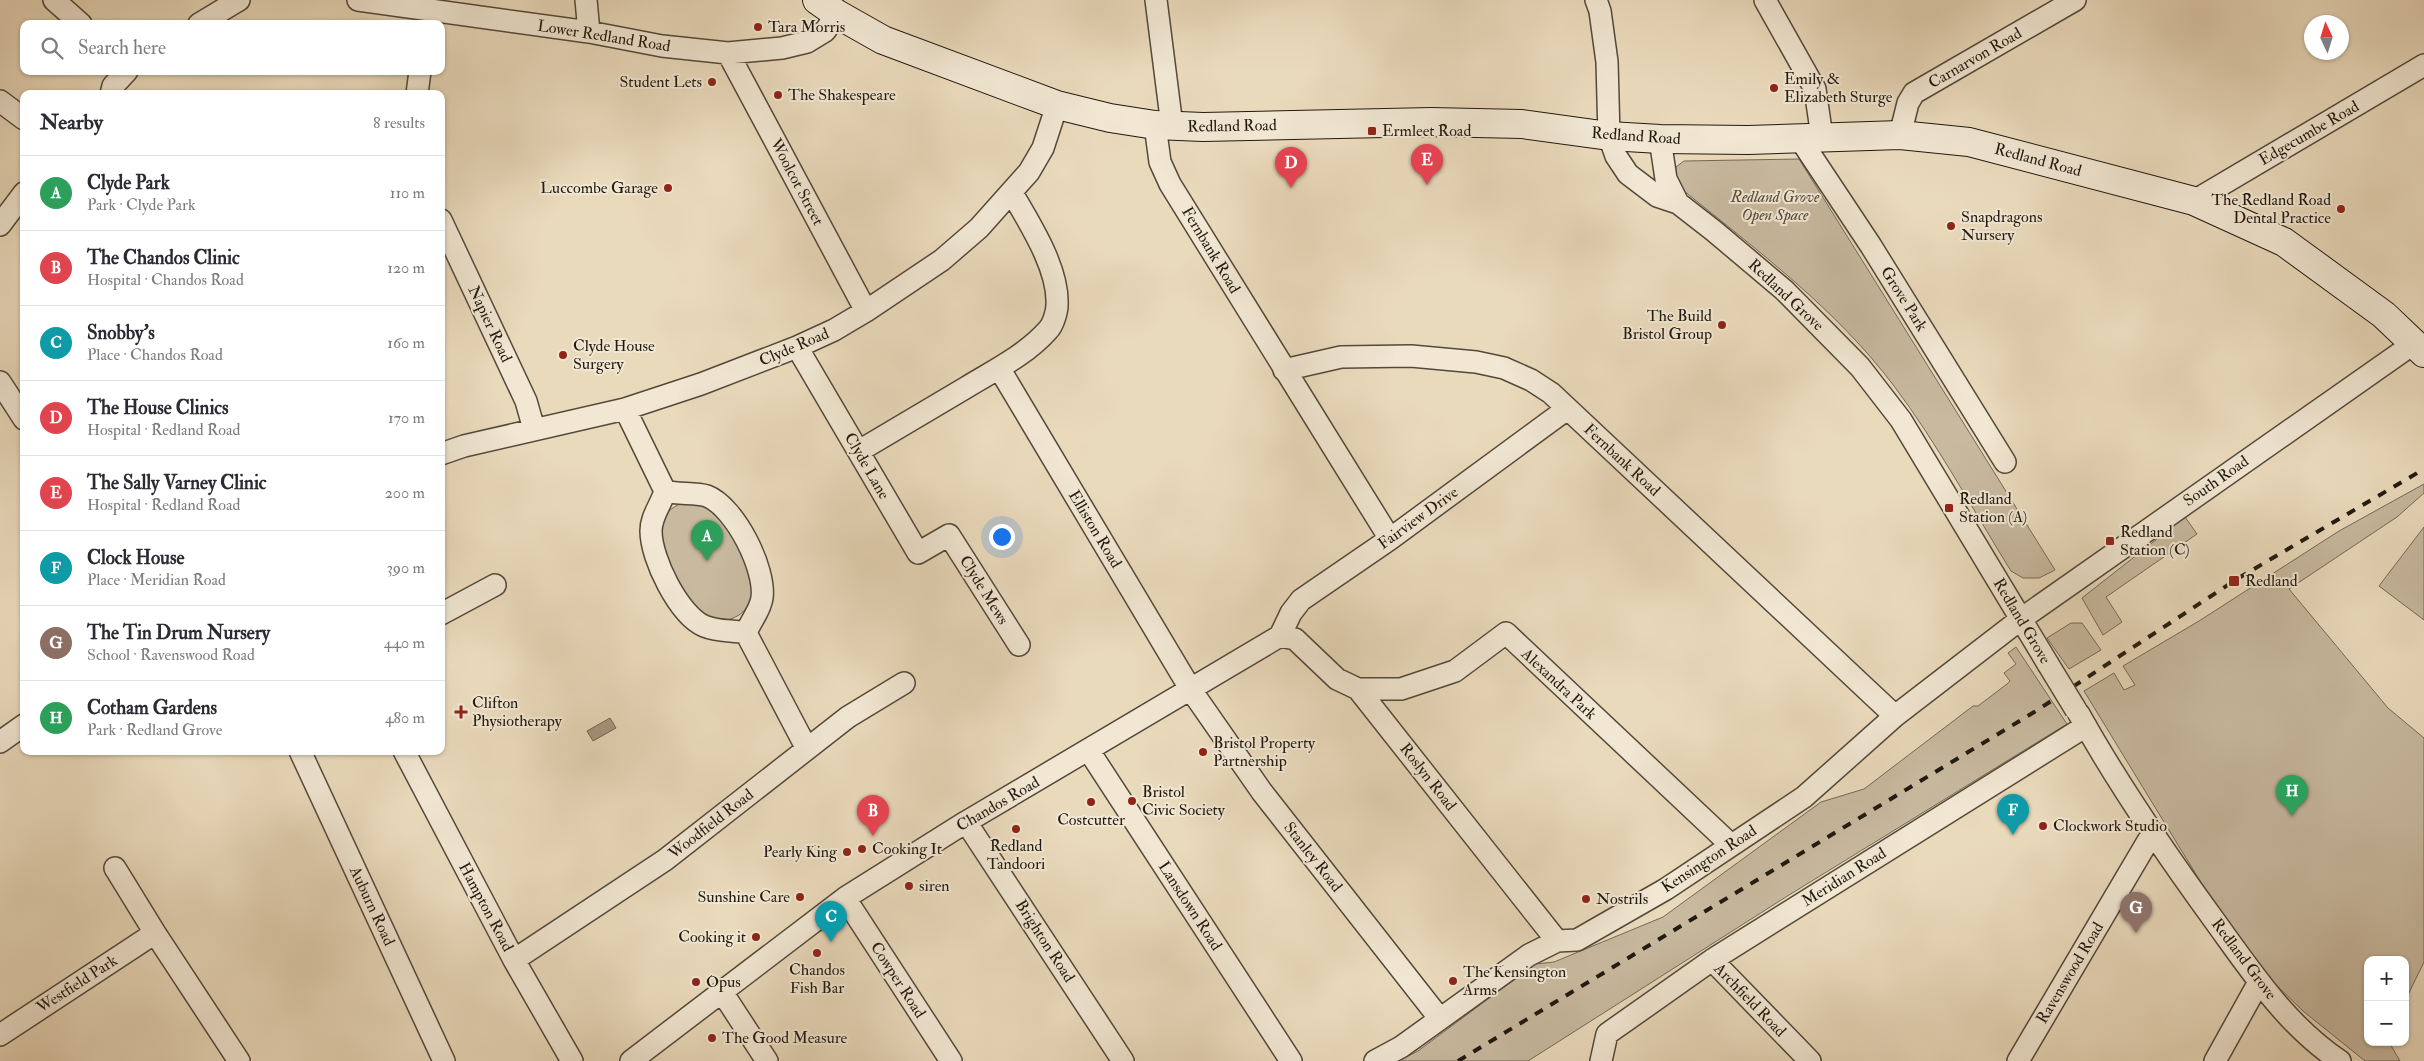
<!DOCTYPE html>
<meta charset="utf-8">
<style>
body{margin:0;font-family:"IM FELL Double Pica",serif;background:#f2f2f3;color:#2b2b33}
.controls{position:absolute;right:15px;bottom:15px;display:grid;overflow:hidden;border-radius:10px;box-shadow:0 1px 4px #0004}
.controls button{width:45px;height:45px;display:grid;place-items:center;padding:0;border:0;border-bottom:1px solid #e1e1e2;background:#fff;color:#2b2b33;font:25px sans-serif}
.compass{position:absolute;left:2304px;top:15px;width:45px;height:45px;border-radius:50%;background:#fff;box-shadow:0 1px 4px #0004;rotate:356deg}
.you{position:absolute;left:1001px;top:536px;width:18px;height:18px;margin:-12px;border:4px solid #fff;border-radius:50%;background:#1a73e8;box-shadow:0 0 0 8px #1a73e833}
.badge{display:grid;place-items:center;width:32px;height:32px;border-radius:50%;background:#d93025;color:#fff;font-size:16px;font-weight:700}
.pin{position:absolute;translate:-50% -41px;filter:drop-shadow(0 1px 2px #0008)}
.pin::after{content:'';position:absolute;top:26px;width:18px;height:15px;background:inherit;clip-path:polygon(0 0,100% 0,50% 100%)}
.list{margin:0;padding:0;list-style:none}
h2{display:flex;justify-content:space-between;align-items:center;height:65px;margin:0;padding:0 20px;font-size:21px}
h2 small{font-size:16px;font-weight:400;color:#7c7c81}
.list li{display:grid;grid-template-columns:32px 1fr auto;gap:15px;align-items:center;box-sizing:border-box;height:75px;padding:0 20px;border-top:1px solid #e1e1e2}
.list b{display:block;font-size:19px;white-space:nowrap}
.list p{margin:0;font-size:16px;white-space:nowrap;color:#7c7c81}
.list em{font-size:16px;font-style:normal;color:#7c7c81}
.icon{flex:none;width:28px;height:28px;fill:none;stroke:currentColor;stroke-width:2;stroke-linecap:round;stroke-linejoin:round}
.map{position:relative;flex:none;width:2424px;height:1061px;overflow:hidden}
.search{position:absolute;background:#fff;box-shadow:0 1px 4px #0004;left:20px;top:20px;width:425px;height:55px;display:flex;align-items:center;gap:12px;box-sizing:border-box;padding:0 18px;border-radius:10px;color:#7c7c81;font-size:19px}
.panel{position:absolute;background:#fff;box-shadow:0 1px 4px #0004;left:20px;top:90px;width:425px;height:665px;border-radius:10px}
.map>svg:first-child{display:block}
.green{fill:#c8b99f;stroke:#746957}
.water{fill:#a69881;stroke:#716553}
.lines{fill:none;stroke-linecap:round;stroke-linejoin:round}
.street-casing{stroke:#53493a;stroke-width:24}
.secondary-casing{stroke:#21190f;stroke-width:30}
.street{stroke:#f1e7d3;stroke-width:21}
.secondary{stroke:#f1e7d3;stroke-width:28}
.rail{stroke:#21190f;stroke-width:4;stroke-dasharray:9 9;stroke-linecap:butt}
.street-bridge-casing{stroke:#53493a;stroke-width:24;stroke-linecap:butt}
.street-bridge{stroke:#f1e7d3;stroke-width:21}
.poi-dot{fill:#8f2418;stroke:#f1e7d3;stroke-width:2}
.labels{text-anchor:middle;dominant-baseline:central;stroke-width:4;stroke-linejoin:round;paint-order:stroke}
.poi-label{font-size:16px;fill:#21190f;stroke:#f1e7d3;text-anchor:start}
.street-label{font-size:16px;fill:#21190f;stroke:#f1e7d3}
.park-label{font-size:16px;font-style:italic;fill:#53493a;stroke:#f1e7d3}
</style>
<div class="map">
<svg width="2424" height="1061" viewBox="0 0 2424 1061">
<rect width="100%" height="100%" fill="#eadabc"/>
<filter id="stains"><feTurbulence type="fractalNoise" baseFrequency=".004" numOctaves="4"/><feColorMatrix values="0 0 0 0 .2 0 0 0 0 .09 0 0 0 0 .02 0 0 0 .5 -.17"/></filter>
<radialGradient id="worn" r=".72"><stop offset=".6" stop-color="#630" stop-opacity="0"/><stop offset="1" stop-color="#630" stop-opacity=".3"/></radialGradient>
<path class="green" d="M1799,159l256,411 -16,8h-16l-12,-7c-38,-61 -74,-128 -117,-185 -58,-77 -136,-135 -210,-195l-9,-16 1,-8 8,-6z
M2424,484v9l-27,24 -108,72 99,119 36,30v224l-19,39v-41h-37v82h21l11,19h-35l-62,-50 -34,-33 -61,-84 -124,-203 30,-18 10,17 11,-5 -12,-19 76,-45 140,-90z
M694,501c7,2 16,5 21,9 12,11 38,59 39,74 0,18 -10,33 -28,36 -7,1 -16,0 -22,-5 -30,-22 -75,-108 -10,-114z
M2185,517l12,17 -91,63 16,25 -19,13 -21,-37z
M2424,527v93l-45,-34z
M2071,623h11l19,27 -32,19 -22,-31z
M2016,647l51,77 -278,171 -261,166h-130l20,-10 117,-87 19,-2 109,-45 158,-115 43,-13 109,-83h5l29,-22 3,-3 -6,-8 12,-9 -8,-11z"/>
<path class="water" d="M610,718l6,10 -23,13 -6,-10z"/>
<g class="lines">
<defs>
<path id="street" d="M54,0l27,24
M358,0l231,32 73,14 66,7 54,-5 25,-6 18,-11 12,-17
M586,0l3,32
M1156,0l16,126
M1596,0l4,11 7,51 2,74 7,20 12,18 29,22 21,7 36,28 70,59 76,77 41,53 147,244
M1765,0l50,89 7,48
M199,24l40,-24
M728,53l138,258
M111,94l2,-8 14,-15
M417,94l3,-23
M0,101l24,18
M1155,125l5,37 10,22 220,355
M1900,135l8,-32 6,-10 161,-93
M1660,139l6,40 12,24
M1800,139l71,107 134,216
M2194,201l230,-136
M441,220l85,181 8,28
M0,225l24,-32
M797,347l121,206 31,-18 70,110
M999,368l192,322 71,102 178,227
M1284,370l57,-13 70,-1 65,6 28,6 27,12 20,13 344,323
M0,382l24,37
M625,409l40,82c-4,14 -14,25 -14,40 0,28 28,84 53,95 14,6 29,4 42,7
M859,451c36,-21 72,-43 108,-64 28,-17 60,-33 81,-57 5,-5 9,-18 9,-25 2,-36 -27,-81 -45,-112
M441,454l23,-8 161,-37 76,-25 96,-37 37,-17 32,-19 76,-51 37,-32 50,-56 14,-24 14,-43
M665,491c14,4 29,1 42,5 28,11 59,73 55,102 -2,13 -11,22 -16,35l61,116
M441,614l54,-29
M1280,636l15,3 42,40 21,10 199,252
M1280,636l11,-23 10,-13 89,-61 177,-130
M1358,689h43l54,-18 51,-38 225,212
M2079,714c40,72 87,140 135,206 37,51 73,106 126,141
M0,742l24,-17
M300,751l144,310
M404,751l110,209 58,101
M1089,751l202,310
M966,822l157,239
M115,868l40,65 84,128
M845,898l106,163
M514,960l151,-100 183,-143 56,-34
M1712,960l98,101
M722,992l45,69
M0,1035l155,-102
M631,1061l214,-163 121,-76 314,-186
M1375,1061l26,-14 128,-92 28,-14 20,-1 89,-51 138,-92 91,-81 126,-97 392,-275
M1601,1061l6,-27 105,-74 374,-234
M2018,1061l134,-227
M2215,1061l44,-79"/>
<path id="secondary" d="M817,0l20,14 46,26 174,65 53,13 45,7 48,2 228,-5 91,2 87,12 51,3 88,1 152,-5 69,7 225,59 90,41 100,73 40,38"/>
</defs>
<use href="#street" class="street-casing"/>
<use href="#secondary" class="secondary-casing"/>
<use href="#street" class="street"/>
<use href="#secondary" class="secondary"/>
<path class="rail" d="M1458,1061l578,-350 201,-132 187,-110"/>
<defs>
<path id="street-bridge" d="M2048,664l28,46"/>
</defs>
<use href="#street-bridge" class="street-bridge-casing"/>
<use href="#street-bridge" class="street-bridge"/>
</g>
<g class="poi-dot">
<circle cx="758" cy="27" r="5"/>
<circle cx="712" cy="82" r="5"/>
<circle cx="1774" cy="88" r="5"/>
<circle cx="778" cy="95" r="5"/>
<rect x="1367" y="126" width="10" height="10" rx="2.5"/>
<circle cx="668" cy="188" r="5"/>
<circle cx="2341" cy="209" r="5"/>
<circle cx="1951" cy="226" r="5"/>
<circle cx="1722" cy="325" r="5"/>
<circle cx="563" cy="355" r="5"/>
<rect x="1944" y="503" width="10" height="10" rx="2.5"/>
<rect x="2105" y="536" width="10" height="10" rx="2.5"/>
<rect x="2228" y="575" width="12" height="12" rx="2.5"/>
<path d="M458.5 704.5h5v5h5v5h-5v5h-5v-5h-5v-5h5z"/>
<circle cx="1203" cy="752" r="5"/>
<circle cx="1132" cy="801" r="5"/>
<circle cx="1091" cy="802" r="5"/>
<circle cx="2043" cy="826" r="5"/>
<circle cx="1016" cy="829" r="5"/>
<circle cx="862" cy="849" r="5"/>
<circle cx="847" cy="852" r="5"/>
<circle cx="909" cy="886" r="5"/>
<circle cx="800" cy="897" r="5"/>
<circle cx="1586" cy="899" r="5"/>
<circle cx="756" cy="937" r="5"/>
<circle cx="817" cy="953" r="5"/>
<circle cx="1453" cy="981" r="5"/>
<circle cx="696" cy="982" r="5"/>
<circle cx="712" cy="1038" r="5"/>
</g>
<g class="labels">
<g class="poi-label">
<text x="768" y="27">Tara Morris</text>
<text x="1784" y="79">Emily &amp;<tspan x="1784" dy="18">Elizabeth Sturge</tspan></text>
<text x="702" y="82" text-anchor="end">Student Lets</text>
<text x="788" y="95">The Shakespeare</text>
<text x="1382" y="131">Ermleet Road</text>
<text x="658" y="188" text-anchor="end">Luccombe Garage</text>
<text x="2331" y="200" text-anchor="end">The Redland Road<tspan x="2331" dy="18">Dental Practice</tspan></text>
<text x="1961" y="217">Snapdragons<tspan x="1961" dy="18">Nursery</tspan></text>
<text x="1712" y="316" text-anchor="end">The Build<tspan x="1712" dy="18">Bristol Group</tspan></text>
<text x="573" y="346">Clyde House<tspan x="573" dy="18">Surgery</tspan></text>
<text x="1959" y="499">Redland<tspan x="1959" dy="18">Station (A)</tspan></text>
<text x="2120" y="532">Redland<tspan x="2120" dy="18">Station (C)</tspan></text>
<text x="2245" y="581">Redland</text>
<text x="472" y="703">Clifton<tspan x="472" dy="18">Physiotherapy</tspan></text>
<text x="1213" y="743">Bristol Property<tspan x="1213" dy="18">Partnership</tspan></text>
<text x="1142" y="792">Bristol<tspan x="1142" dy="18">Civic Society</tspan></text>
<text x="1091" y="820" text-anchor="middle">Costcutter</text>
<text x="2053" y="826">Clockwork Studio</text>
<text x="1016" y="846" text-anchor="middle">Redland<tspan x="1016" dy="18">Tandoori</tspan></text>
<text x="872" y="849">Cooking It</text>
<text x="837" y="852" text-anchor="end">Pearly King</text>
<text x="919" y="886">siren</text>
<text x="790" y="897" text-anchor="end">Sunshine Care</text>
<text x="1596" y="899">Nostrils</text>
<text x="746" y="937" text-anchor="end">Cooking it</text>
<text x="817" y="970" text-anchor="middle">Chandos<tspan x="817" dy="18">Fish Bar</tspan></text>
<text x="1463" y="972">The Kensington<tspan x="1463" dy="18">Arms</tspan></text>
<text x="706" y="982">Opus</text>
<text x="722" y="1038">The Good Measure</text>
</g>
<g class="street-label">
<text transform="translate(604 36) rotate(9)">Lower Redland Road</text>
<text transform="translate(1975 58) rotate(-30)">Carnarvon Road</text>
<text transform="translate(1232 126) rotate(-1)">Redland Road</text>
<text transform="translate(2309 133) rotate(-30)">Edgecumbe Road</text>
<text transform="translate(1636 136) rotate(4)">Redland Road</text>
<text transform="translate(2038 160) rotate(15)">Redland Road</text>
<text transform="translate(797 182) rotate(62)">Woolcot Street</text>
<text transform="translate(1211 250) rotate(59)">Fernbank Road</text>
<text transform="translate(1786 295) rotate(43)">Redland Grove</text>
<text transform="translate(1904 299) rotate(58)">Grove Park</text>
<text transform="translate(490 324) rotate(65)">Napier Road</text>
<text transform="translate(794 347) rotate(-23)">Clyde Road</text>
<text transform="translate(1622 460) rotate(43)">Fernbank Road</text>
<text transform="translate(867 466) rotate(60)">Clyde Lane</text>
<text transform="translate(2216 481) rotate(-35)">South Road</text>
<text transform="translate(1418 518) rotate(-36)">Fairview Drive</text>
<text transform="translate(1095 529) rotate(59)">Elliston Road</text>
<text transform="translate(984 590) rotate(58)">Clyde Mews</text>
<text transform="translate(2022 621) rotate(59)">Redland Grove</text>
<text transform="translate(1559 684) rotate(43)">Alexandra Park</text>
<text transform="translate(1428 777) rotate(52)">Roslyn Road</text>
<text transform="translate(998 804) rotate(-30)">Chandos Road</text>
<text transform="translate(711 824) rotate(-38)">Woodfield Road</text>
<text transform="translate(1313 857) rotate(52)">Stanley Road</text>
<text transform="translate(1709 859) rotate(-33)">Kensington Road</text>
<text transform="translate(1844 877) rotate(-32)">Meridian Road</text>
<text transform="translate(372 906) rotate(65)">Auburn Road</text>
<text transform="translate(1190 906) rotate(57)">Lansdown Road</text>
<text transform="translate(486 907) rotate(62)">Hampton Road</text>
<text transform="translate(1045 941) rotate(57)">Brighton Road</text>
<text transform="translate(2244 959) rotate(53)">Redland Grove</text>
<text transform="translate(2070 973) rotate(-59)">Ravenswood Road</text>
<text transform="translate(898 980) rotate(57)">Cowper Road</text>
<text transform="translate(77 984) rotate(-33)">Westfield Park</text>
<text transform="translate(1750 1000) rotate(46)">Archfield Road</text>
</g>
<g class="park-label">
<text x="1775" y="197">Redland Grove<tspan x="1775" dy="18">Open Space</tspan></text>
</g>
</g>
<rect width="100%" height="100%" filter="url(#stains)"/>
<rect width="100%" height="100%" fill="url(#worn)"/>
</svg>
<div class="controls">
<button>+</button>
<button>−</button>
</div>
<svg class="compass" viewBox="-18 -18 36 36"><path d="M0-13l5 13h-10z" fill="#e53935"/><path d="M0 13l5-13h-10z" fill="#7c7c81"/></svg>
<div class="you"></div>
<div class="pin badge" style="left:707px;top:561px;background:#2e9e5b">A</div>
<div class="pin badge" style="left:873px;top:836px;background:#e0444e">B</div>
<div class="pin badge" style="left:831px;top:942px;background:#0f9aa8">C</div>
<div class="pin badge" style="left:1291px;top:188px;background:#e0444e">D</div>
<div class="pin badge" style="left:1427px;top:185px;background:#e0444e">E</div>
<div class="pin badge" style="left:2013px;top:835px;background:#0f9aa8">F</div>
<div class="pin badge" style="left:2136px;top:933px;background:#8d6e63">G</div>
<div class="pin badge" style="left:2292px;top:816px;background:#2e9e5b">H</div>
<div class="search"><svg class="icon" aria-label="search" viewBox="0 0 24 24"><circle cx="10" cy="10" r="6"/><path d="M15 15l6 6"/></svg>Search here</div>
<section class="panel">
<h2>Nearby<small>8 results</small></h2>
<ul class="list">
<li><span class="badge" style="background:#2e9e5b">A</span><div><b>Clyde Park</b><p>Park · Clyde Park</p></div><em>110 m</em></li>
<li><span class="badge" style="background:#e0444e">B</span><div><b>The Chandos Clinic</b><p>Hospital · Chandos Road</p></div><em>120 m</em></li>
<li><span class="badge" style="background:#0f9aa8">C</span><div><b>Snobby's</b><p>Place · Chandos Road</p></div><em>160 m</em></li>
<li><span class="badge" style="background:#e0444e">D</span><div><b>The House Clinics</b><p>Hospital · Redland Road</p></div><em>170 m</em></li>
<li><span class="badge" style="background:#e0444e">E</span><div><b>The Sally Varney Clinic</b><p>Hospital · Redland Road</p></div><em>200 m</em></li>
<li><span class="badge" style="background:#0f9aa8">F</span><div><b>Clock House</b><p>Place · Meridian Road</p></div><em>390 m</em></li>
<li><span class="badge" style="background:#8d6e63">G</span><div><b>The Tin Drum Nursery</b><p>School · Ravenswood Road</p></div><em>440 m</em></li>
<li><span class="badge" style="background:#2e9e5b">H</span><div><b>Cotham Gardens</b><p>Park · Redland Grove</p></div><em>480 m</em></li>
</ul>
</section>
</div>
